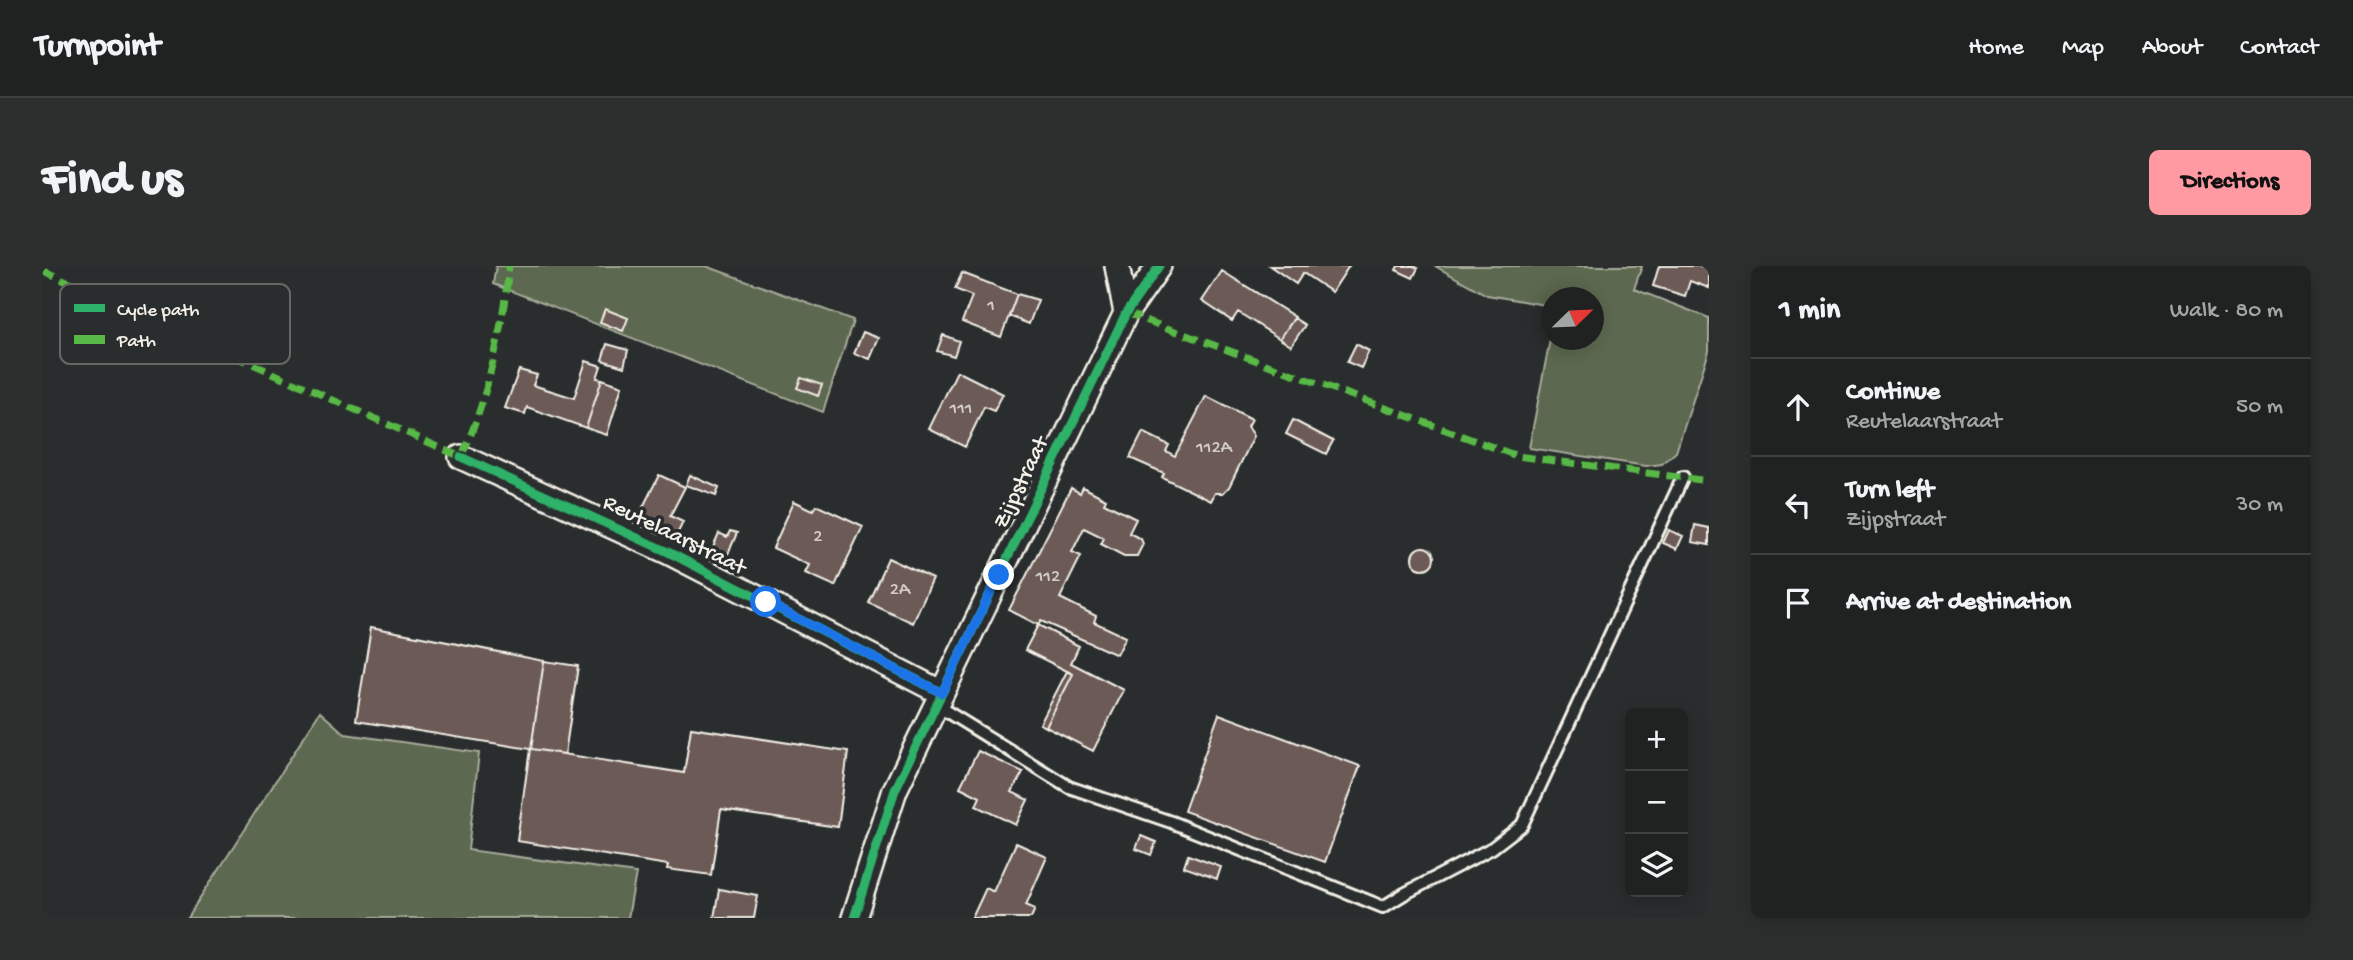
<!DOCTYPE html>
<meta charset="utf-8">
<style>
body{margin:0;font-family:"Gochi Hand",sans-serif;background:#2d2f2f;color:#f1f3f6}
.controls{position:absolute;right:21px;bottom:21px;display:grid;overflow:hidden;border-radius:10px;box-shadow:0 4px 18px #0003}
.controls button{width:63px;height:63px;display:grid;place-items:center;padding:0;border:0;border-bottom:2px solid #3d3f40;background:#202222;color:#f1f3f6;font:35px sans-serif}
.compass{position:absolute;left:1499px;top:21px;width:63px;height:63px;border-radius:50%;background:#202222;box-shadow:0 4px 18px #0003;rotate:67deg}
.stop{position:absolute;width:21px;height:21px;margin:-16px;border:5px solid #1a73e8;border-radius:50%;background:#fff}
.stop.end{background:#1a73e8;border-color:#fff;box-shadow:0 2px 7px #0008}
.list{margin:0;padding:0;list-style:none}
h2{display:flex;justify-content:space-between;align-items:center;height:91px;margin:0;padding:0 28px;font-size:30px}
h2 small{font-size:23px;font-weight:400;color:#a2a4a5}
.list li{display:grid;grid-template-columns:46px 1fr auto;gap:21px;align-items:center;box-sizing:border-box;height:98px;padding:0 28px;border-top:2px solid #3d3f40}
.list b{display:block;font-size:26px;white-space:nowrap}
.list p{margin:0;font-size:23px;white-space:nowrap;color:#a2a4a5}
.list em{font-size:23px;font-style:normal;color:#a2a4a5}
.icon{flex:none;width:38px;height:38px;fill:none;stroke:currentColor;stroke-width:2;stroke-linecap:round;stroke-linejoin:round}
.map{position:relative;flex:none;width:1667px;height:652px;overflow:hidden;border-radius:10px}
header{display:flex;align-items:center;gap:42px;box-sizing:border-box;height:98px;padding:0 35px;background:#202222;border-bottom:2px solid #3d3f40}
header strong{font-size:33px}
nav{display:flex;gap:38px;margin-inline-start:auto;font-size:24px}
.intro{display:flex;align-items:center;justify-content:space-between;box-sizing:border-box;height:168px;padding:0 42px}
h1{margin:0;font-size:49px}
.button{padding:18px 32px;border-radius:10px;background:#ff9aa2;color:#111;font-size:24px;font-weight:700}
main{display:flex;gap:42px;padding:0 42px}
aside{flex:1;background:#202222;border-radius:10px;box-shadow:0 4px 18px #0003}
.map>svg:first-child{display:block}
.green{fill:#5c674f;stroke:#a8ac9c;stroke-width:2}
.building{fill:#6c5a57;stroke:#f4f1e8;stroke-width:2}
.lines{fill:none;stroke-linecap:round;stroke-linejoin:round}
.lane-casing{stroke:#f4f1e8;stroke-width:16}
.street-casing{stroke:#f4f1e8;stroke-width:28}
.lane{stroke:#2a2d2e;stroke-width:10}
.street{stroke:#2a2d2e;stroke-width:23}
.quiet{stroke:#58b947;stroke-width:7;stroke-dasharray:14 7;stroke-linecap:butt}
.cycleway-casing{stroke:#2a2d2e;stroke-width:13}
.cycleway{stroke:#2db169;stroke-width:9}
.route{stroke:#1a73e8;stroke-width:9}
.labels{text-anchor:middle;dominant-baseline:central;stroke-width:7;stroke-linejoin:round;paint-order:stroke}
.number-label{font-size:19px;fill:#d2cbc4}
.street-label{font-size:23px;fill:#f4f1e8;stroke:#2a2d2e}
.key{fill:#2a2d2e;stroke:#676866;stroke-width:2}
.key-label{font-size:19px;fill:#f4f1e8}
</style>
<header>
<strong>Turnpoint</strong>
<nav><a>Home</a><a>Map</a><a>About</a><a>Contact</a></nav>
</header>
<div class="intro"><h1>Find us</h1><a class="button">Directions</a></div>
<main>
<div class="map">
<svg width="1667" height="652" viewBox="0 0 1667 652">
<rect width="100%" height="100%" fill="#2a2d2e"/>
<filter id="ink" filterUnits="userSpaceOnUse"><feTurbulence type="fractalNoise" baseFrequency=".0143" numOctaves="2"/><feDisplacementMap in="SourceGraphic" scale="14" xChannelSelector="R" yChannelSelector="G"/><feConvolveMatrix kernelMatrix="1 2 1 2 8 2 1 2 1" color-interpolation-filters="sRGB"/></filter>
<g filter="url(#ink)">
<path class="green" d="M454,0h210l147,54 -30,92 -330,-128z
M1393,0h207l-8,23 75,29v33l-33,101 -14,12 -16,2 -117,-18 22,-114 1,6h42v-42h-42l-1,8 -64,-11z
M278,446l25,22 134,19 -11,97 168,23 -8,45h-441z"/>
<path class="building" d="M1228,0h79l-17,26 -29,-19 -7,11z
M1356,0h15l5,2 -5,10 -17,-8z
M1617,0h50v22l-19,-7 -5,15 -32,-10z
M1180,5l73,46 -15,22 -42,-27 -6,9 -30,-20z
M920,7l55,21 -16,43 -39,-15 10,-26 -17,-7z
M975,28l21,6 -9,24 -20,-8z
M563,43l23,9 -5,13 -23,-9z
M1252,52l11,7 -14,21 -11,-7z
M821,66l16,6 -9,21 -16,-6z
M901,69l16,6 -5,15 -17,-5z
M565,78l21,6 -4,17 -22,-7z
M1314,78l13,7 -8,17 -14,-6z
M544,95l15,5 -4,12 5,1 -16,49 -59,-21 -2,7 -20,-6 14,-38 18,5 -4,10 41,13z
M915,105l46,23 -9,17 -10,-4 -19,40 -36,-18z
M759,112l21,7 -4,11 -21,-8z
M560,113l20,7 -15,49 -21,-7z
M1164,130l46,23 -4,7 6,10 -25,51 -6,6h-8l-4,8 -49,-24 2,-4 -34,-15 13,-26 26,13 -3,6 9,5z
M1251,154l40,21 -7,13 -40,-20z
M617,209l26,12 -15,29 13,6 -9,19 -39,-18z
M648,209l29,13 -3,8 -30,-11z
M1041,221l23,12 -2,4 32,16 -7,14 12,6 2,5 -6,12h-13l-23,-12 3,-6 -20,-10 -12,24 9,4 -21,42 36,18 -2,6 32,15 -9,18 -76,-34 -3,4 -29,-15 62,-122 9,5z
M752,235l19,9 3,-5 47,22 -28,59 -29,-13 4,-8 -37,-17z
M1653,259l14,3v17l-17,-3z
M1627,264l14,6 -6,13 -14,-6z
M688,265l7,2 -14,33 -15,-8 11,-25 8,4z
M1370 292a11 11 0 1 1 22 0a11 11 0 1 1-22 0Z
M846,292l45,21 -20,44 -45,-21z
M996,359l41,21 -8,17 53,27 -31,61 -47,-24 27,-53 -48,-24z
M329,361l173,34 -13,88 153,24 7,-45 157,24 -10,75 -117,-17 -10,65 -44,-6 1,-4 -151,-24 13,-92 -174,-28z
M502,395l34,5 -13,88 -34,-5z
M1025,405l6,3 -27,53 -6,-3z
M1177,448l141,52 -35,96 -141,-51z
M936,485l45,21 -11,20 16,8 -12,25 -40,-19 4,-9 -20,-10z
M1099,570l15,6 -5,13 -15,-6z
M974,577l31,14 -21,48 9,4 -4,9h-59l14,-30 8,4z
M1146,589l33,12 -4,12 -33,-12z
M677,623l39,7 -4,22h-40z"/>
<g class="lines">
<defs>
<path id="lane" d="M894,439l133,82 102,35 212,85 21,-13 88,-46 30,-23 161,-348"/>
<path id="street" d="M1075,0l9,47
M419,191l207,95 274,141
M812,652l41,-128 231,-477 33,-47"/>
</defs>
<use href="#lane" class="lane-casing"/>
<use href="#street" class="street-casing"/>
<use href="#lane" class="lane"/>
<use href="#street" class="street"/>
<path class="quiet" d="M0,4l419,187c26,-53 42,-132 48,-191
M1084,47l391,143 192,25"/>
<defs>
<path id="cycleway" d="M419,191l207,95 274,141
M812,652l41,-128 231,-477 33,-47"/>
</defs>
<use href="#cycleway" class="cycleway-casing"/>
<use href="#cycleway" class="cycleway"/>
</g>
</g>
<g class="lines" filter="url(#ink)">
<path class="route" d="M724,336l176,91 57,-118"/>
</g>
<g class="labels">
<g class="number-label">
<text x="949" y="40">1</text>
<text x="919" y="143">111</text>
<text x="1172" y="182">112A</text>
<text x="776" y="271">2</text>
<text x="1006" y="311">112</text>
<text x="858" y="324">2A</text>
</g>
<g class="street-label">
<text transform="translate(980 217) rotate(-64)">Zijpstraat</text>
<text transform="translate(632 270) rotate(26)">Reutelaarstraat</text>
</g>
</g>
<rect x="18" y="18" width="230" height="80" rx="10" class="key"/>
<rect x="32" y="38" width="31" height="8" fill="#2db169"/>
<rect x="32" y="69" width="31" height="9" fill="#58b947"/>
<g class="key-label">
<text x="75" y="49">Cycle path</text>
<text x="75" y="80">Path</text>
</g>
</svg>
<div class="controls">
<button>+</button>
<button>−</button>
<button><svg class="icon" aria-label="layers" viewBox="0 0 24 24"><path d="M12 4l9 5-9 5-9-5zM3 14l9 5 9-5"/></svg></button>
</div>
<svg class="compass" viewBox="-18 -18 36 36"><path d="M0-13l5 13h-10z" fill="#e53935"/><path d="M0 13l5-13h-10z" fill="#a2a4a5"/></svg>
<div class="stop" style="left:724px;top:336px"></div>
<div class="stop end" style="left:957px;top:309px"></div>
</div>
<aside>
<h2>1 min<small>Walk · 80 m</small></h2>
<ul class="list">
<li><svg class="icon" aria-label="ahead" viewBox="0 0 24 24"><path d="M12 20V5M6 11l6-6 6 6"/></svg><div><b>Continue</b><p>Reutelaarstraat</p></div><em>50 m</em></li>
<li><svg class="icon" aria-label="left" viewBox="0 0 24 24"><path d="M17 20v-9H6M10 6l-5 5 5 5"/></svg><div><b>Turn left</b><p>Zijpstraat</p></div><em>30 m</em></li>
<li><svg class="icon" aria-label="arrive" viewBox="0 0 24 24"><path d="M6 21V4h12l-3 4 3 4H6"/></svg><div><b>Arrive at destination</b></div></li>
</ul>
</aside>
</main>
